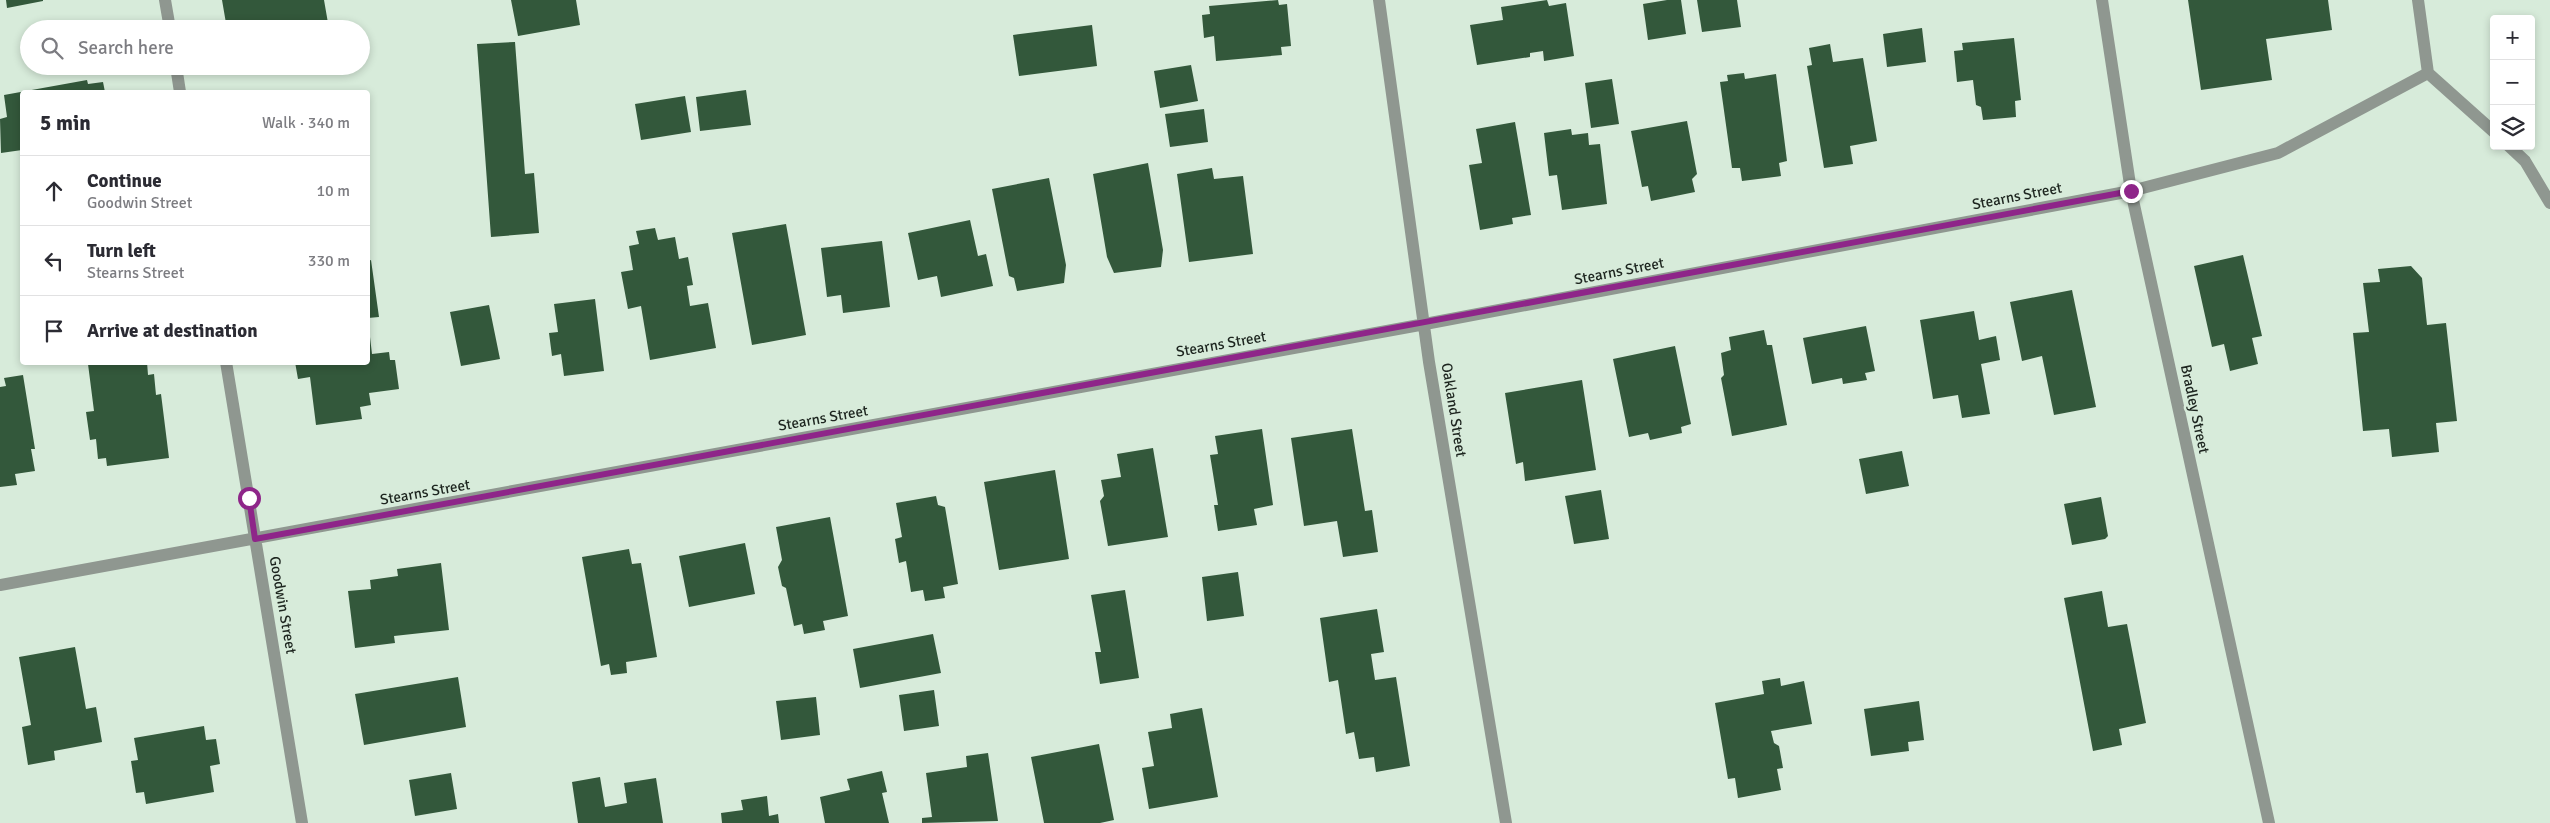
<!DOCTYPE html>
<meta charset="utf-8">
<style>
body{margin:0;font-family:Signika,sans-serif;background:#f7f7f7;color:#2b2b33}
.controls{position:absolute;right:15px;top:15px;display:grid;overflow:hidden;border-radius:5px;box-shadow:0 2px 8px #0003}
.controls button{width:45px;height:45px;display:grid;place-items:center;padding:0;border:0;border-bottom:1px solid #e1e1e2;background:#fff;color:#2b2b33;font:25px sans-serif}
.stop{position:absolute;width:15px;height:15px;margin:-11px;border:4px solid #8e2589;border-radius:50%;background:#fff}
.stop.end{background:#8e2589;border-color:#fff;box-shadow:0 1px 5px #0008}
.list{margin:0;padding:0;list-style:none}
h2{display:flex;justify-content:space-between;align-items:center;height:65px;margin:0;padding:0 20px;font-size:21px}
h2 small{font-size:16px;font-weight:400;color:#7c7c81}
.list li{display:grid;grid-template-columns:32px 1fr auto;gap:15px;align-items:center;box-sizing:border-box;height:70px;padding:0 20px;border-top:1px solid #e1e1e2}
.list b{display:block;font-size:19px;white-space:nowrap}
.list p{margin:0;font-size:16px;white-space:nowrap;color:#7c7c81}
.list em{font-size:16px;font-style:normal;color:#7c7c81}
.icon{flex:none;width:28px;height:28px;fill:none;stroke:currentColor;stroke-width:2;stroke-linecap:round;stroke-linejoin:round}
.map{position:relative;flex:none;width:2550px;height:823px;overflow:hidden}
.search{position:absolute;background:#fff;box-shadow:0 2px 8px #0003;left:20px;top:20px;width:350px;height:55px;display:flex;align-items:center;gap:12px;box-sizing:border-box;padding:0 18px;border-radius:28px;color:#7c7c81;font-size:19px}
.panel{position:absolute;background:#fff;box-shadow:0 2px 8px #0003;left:20px;top:90px;width:350px;height:275px;border-radius:5px}
.map>svg:first-child{display:block}
.building{fill:#33583b}
.lines{fill:none;stroke-linecap:round;stroke-linejoin:round}
.street{stroke:#8f9790;stroke-width:12}
.route{stroke:#8e2589;stroke-width:6}
.labels{text-anchor:middle;dominant-baseline:central;stroke-width:5;stroke-linejoin:round;paint-order:stroke}
.street-label{font-size:15px;fill:#1d251f;stroke:#d7ebda}
</style>
<div class="map">
<svg width="2550" height="823" viewBox="0 0 2550 823">
<rect width="100%" height="100%" fill="#d7ebda"/>
<path class="building" d="M6,0h37v1l-36,7z
M222,0h102l4,23 -33,6h-68z
M511,0h65l4,25 -62,11z
M1278,0l1,5 8,-1 4,42 -10,1 1,8 -66,6 -2,-25 -10,2 -2,-23 8,-1 -1,-8z
M1547,0l2,6 17,-3 8,53 -30,5 -1,-10 -13,2v4l-53,8 -7,-40 33,-5 -2,-13z
M1667,0h14l5,34 -38,6 -5,-36z
M1697,0h40l4,27 -39,5z
M2188,0h140l4,30 -66,9 6,41 -71,10z
M1092,25l5,41 -78,10 -6,-41z
M1922,28l4,34 -39,5 -4,-33z
M2014,38l7,62 -6,1 1,16 -33,3 -2,-13 -5,-2 -3,-25 -16,2 -3,-31 9,-1 -1,-7z
M515,42l10,132 9,-1 5,60 -48,4 -14,-193z
M1830,44l3,18 30,-4 14,83 -27,5 3,18 -29,4 -17,-102 5,-1 -3,-17z
M1191,65l7,36 -38,7 -6,-37z
M1744,73l1,6 31,-5 11,87 -8,2 2,13 -39,5 -2,-13h-8l-12,-86 8,-1 -1,-6z
M1612,79l7,45 -28,4 -6,-45z
M87,80l1,4 15,-2 2,10h-83v58l-21,3 -1,-34 7,-2 -3,-22z
M746,90l5,35 -51,6 -4,-34z
M685,96l6,36 -50,8 -6,-36z
M1204,109l4,33 -38,5 -5,-33z
M1687,121l10,53 -5,5 3,13 -44,9 -3,-15 -6,1 -11,-56z
M1515,122l16,93 -19,3 1,6 -33,6 -11,-65 13,-2 -6,-34z
M1571,129l1,6 16,-2 1,12 11,-1 7,60 -45,6 -5,-35 -8,1 -5,-43z
M1148,163l15,87 -2,17 -47,6 -7,-16 -14,-83z
M1212,168l2,11 29,-3 10,78 -64,8 -12,-88z
M1049,178l17,87 -2,18 -47,8 -3,-13 -5,-2 -17,-87z
M20,199h2v12h-1z
M970,220l8,36 8,-2 7,32 -52,11 -4,-21 -19,4 -10,-47z
M786,224l20,111 -54,10 -20,-112z
M655,228l3,12 17,-3 4,22 9,-2 5,28 -6,1 3,20 18,-3 8,45 -66,12 -9,-54 -13,3 -7,-37 12,-2 -4,-24 10,-2 -3,-13z
M882,241l8,66 -47,6 -2,-18 -14,2 -6,-49z
M2243,255l19,81 -10,2 6,26 -28,7 -6,-27 -12,3 -18,-81z
M371,260l8,57 -11,1v-57z
M2411,266l11,12 5,47 19,-2 11,98 -21,2 3,29 -47,5 -3,-28 -26,2 -10,-98 16,-1 -6,-49 17,-1 -2,-13z
M2072,290l24,117 -42,8 -12,-59 -20,5 -12,-59z
M595,299l9,72 -40,5 -3,-22 -9,2 -3,-23 9,-1 -4,-28z
M489,305l11,54 -39,7 -11,-54z
M1974,311l5,29 17,-4 4,24 -19,4 9,50 -28,4 -4,-23 -25,4 -13,-79z
M1866,326l9,45 -10,2 2,7 -24,4 -1,-6 -30,6 -9,-46z
M1764,330l3,15h5l15,80 -55,11 -11,-58 3,-3 -3,-22 10,-3 -2,-13z
M368,337h2l2,17 17,-2 1,8h5l4,29 -30,4 2,12 -11,2 2,12 -46,6 -6,-48 -12,2 -3,-17h73z
M1675,346l16,78 -10,3 1,6 -32,7 -2,-7 -19,4 -16,-78z
M101,362h46l1,13 6,-1 2,21 5,-1 8,64 -62,8 -1,-8 -8,1 -2,-20 -6,1 -4,-28 8,-1 -6,-47z
M23,375l12,74h-4l4,22 -20,3 2,11 -17,2v-100l6,-1 -2,-8z
M1582,380l14,90 -71,11 -2,-19 -7,2 -11,-71z
M1262,429l11,76 -19,4 3,16 -39,6 -4,-26h4l-8,-50 8,-1 -3,-18z
M1352,429l13,82 7,-1 6,42 -35,5 -6,-36 -33,5 -13,-88z
M1153,448l15,89 -60,9 -8,-45 4,-5 -3,-16 20,-3 -4,-23z
M1902,451l7,35 -43,8 -7,-35z
M1055,470l14,89 -70,11 -15,-88z
M1601,490l8,49 -35,5 -9,-48z
M936,496l2,9 7,2 13,77 -15,3 2,11 -20,3 -2,-11 -12,2 -5,-31 -7,2 -4,-24 7,-2 -6,-34z
M2101,497l7,39 -3,3 -33,6 -8,-41z
M830,517l18,99 -25,5 2,9 -21,4 -2,-10 -8,2 -8,-38 -4,-2 -4,-19 4,-7 -6,-33z
M745,543l10,51 -66,13 -10,-51z
M629,549l3,15 9,-1 16,94 -31,5 1,11 -16,2 -2,-11 -8,2 -19,-109z
M441,563l8,67 -55,6 1,7 -40,5 -7,-57 23,-2 -1,-9 28,-4 -1,-7z
M1238,572l6,44 -37,5 -5,-44z
M1125,590l14,88 -39,6 -5,-32h6l-10,-57z
M2102,591l6,36 19,-3 19,99 -27,6 3,16 -29,6 -29,-153z
M1377,609l7,43 -13,2 4,26 21,-3 14,89 -34,6 -2,-15 -15,2 -5,-27 -8,2 -8,-54 -9,2 -9,-64z
M933,634l8,39 -81,15 -7,-39z
M75,647l11,62 10,-2 6,35 -48,9 1,9 -27,5 -6,-38 9,-2 -12,-68z
M458,677l8,50 -102,18 -9,-51z
M1780,678l1,8 23,-5 8,43 -41,7 3,12 5,3 4,22 -6,1 4,21 -43,8 -3,-20 -7,1 -13,-76 49,-9 -2,-13z
M934,690l5,36 -35,5 -5,-36z
M816,697l4,38 -39,5 -5,-39z
M1919,701l5,39 -16,2 1,9 -38,5 -7,-47z
M1202,708l16,89 -69,12 -7,-41 12,-2 -6,-34 24,-4 -2,-14z
M204,726l2,14 10,-1 4,25 -10,2 4,26 -68,12 -2,-12 -8,1 -5,-32 7,-1 -4,-22z
M1099,744l15,76 -14,3h-56l-13,-66z
M988,753l10,68 -76,2v-5l10,-1 -6,-44 41,-6 -1,-11z
M882,771l5,21 -5,1 7,30h-64l-5,-26 30,-7 -3,-11z
M451,773l6,36 -42,7 -6,-36z
M600,777l5,30 22,-4 -3,-20 32,-5 7,45h-85l-6,-41z
M767,796l2,20 9,-2 1,9h-57l-1,-10 22,-3 -2,-10z"/>
<g class="lines">
<path class="street" d="M165,0l5,29
M1379,0l50,362 77,461
M2102,0l29,191 138,632
M2418,0l10,73 66,59
M176,66l4,26
M2509,146l16,15 25,42
M226,362l76,461
M0,585l1425,-261 706,-133 147,-38 150,-80"/>
</g>
<g class="lines">
<path class="route" d="M249,498l6,41 1876,-348"/>
</g>
<g class="labels">
<g class="street-label">
<text transform="translate(2017 196) rotate(-11)">Stearns Street</text>
<text transform="translate(1619 271) rotate(-11)">Stearns Street</text>
<text transform="translate(1221 344) rotate(-10)">Stearns Street</text>
<text transform="translate(2195 409) rotate(78)">Bradley Street</text>
<text transform="translate(1454 410) rotate(81)">Oakland Street</text>
<text transform="translate(823 418) rotate(-10)">Stearns Street</text>
<text transform="translate(425 492) rotate(-10)">Stearns Street</text>
<text transform="translate(283 605) rotate(80)">Goodwin Street</text>
</g>
</g>
</svg>
<div class="controls">
<button>+</button>
<button>−</button>
<button><svg class="icon" aria-label="layers" viewBox="0 0 24 24"><path d="M12 4l9 5-9 5-9-5zM3 14l9 5 9-5"/></svg></button>
</div>
<div class="stop" style="left:249px;top:498px"></div>
<div class="stop end" style="left:2131px;top:191px"></div>
<div class="search"><svg class="icon" aria-label="search" viewBox="0 0 24 24"><circle cx="10" cy="10" r="6"/><path d="M15 15l6 6"/></svg>Search here</div>
<section class="panel">
<h2>5 min<small>Walk · 340 m</small></h2>
<ul class="list">
<li><svg class="icon" aria-label="ahead" viewBox="0 0 24 24"><path d="M12 20V5M6 11l6-6 6 6"/></svg><div><b>Continue</b><p>Goodwin Street</p></div><em>10 m</em></li>
<li><svg class="icon" aria-label="left" viewBox="0 0 24 24"><path d="M17 20v-9H6M10 6l-5 5 5 5"/></svg><div><b>Turn left</b><p>Stearns Street</p></div><em>330 m</em></li>
<li><svg class="icon" aria-label="arrive" viewBox="0 0 24 24"><path d="M6 21V4h12l-3 4 3 4H6"/></svg><div><b>Arrive at destination</b></div></li>
</ul>
</section>
</div>
